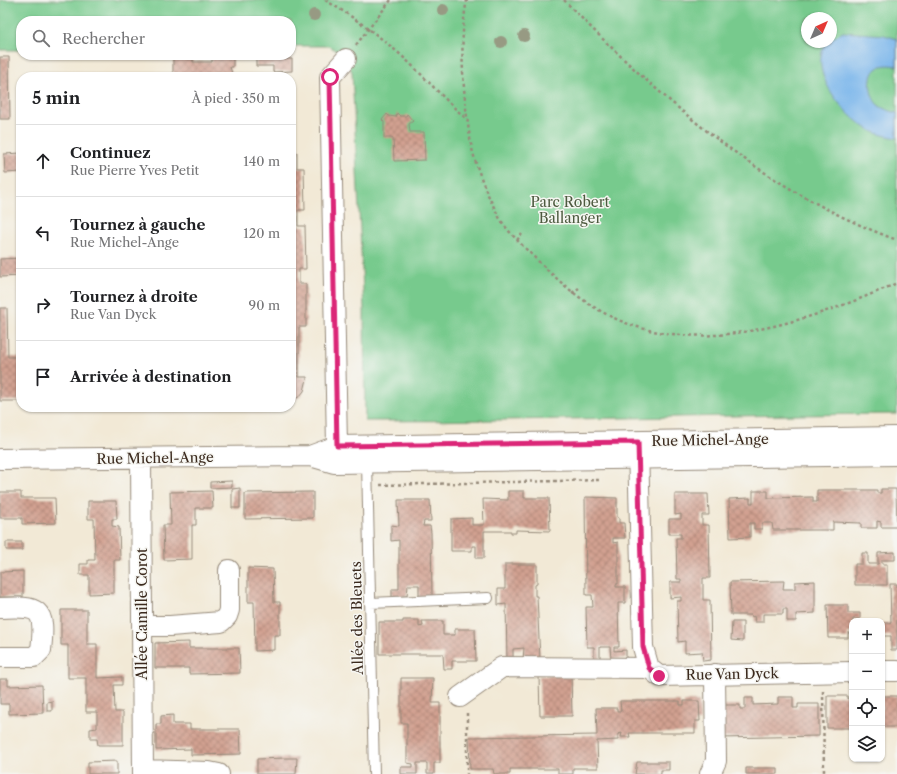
<!DOCTYPE html>
<html lang="fr">
<meta charset="utf-8">
<style>
body{margin:0;font-family:"Libre Caslon Text",serif;background:#f6f6f6;color:#202124}
.controls{position:absolute;right:12px;bottom:12px;display:grid;overflow:hidden;border-radius:8px;box-shadow:0 1px 3px #0004}
.controls button{width:36px;height:36px;display:grid;place-items:center;padding:0;border:0;border-bottom:1px solid #e0e0e0;background:#fff;color:#202124;font:20px sans-serif}
.compass{position:absolute;left:801px;top:12px;width:36px;height:36px;border-radius:50%;background:#fff;box-shadow:0 1px 3px #0004;rotate:44deg}
.stop{position:absolute;width:12px;height:12px;margin:-9px;border:3px solid #db2777;border-radius:50%;background:#fff}
.stop.end{background:#db2777;border-color:#fff;box-shadow:0 1px 4px #0008}
.list{margin:0;padding:0;list-style:none}
h2{display:flex;justify-content:space-between;align-items:center;height:52px;margin:0;padding:0 16px;font-size:17px}
h2 small{font-size:13px;font-weight:400;color:#757577}
.list li{display:grid;grid-template-columns:26px 1fr auto;gap:12px;align-items:center;box-sizing:border-box;height:72px;padding:0 16px;border-top:1px solid #e0e0e0}
.list b{display:block;font-size:15px;white-space:nowrap}
.list p{margin:0;font-size:13px;white-space:nowrap;color:#757577}
.list em{font-size:13px;font-style:normal;color:#757577}
.icon{flex:none;width:22px;height:22px;fill:none;stroke:currentColor;stroke-width:2;stroke-linecap:round;stroke-linejoin:round}
.map{position:relative;flex:none;width:897px;height:774px;overflow:hidden}
.search{position:absolute;background:#fff;box-shadow:0 1px 3px #0004;left:16px;top:16px;width:280px;height:44px;display:flex;align-items:center;gap:10px;box-sizing:border-box;padding:0 14px;border-radius:16px;color:#757577;font-size:15px}
.panel{position:absolute;background:#fff;box-shadow:0 1px 3px #0004;left:16px;top:72px;width:280px;height:340px;border-radius:16px}
.map>svg:first-child{display:block}
.park{fill:#77ca8d;stroke:#597a56;fill-rule:evenodd}
.water{fill:#79b5eb;stroke:#5a7084}
.building{fill:url(#building-cross-hatch)}
.lines{fill:none;stroke-linecap:round;stroke-linejoin:round}
.lane-casing{stroke:#968a7a;stroke-width:12}
.street-casing{stroke:#968a7a;stroke-width:22}
.path{stroke:#968a7a;stroke-width:2.5;stroke-dasharray:3 3;stroke-linecap:butt}
.lane{stroke:#fff;stroke-width:10}
.street{stroke:#fff;stroke-width:20}
.tree{fill:#979a83}
.route{stroke:#db2777;stroke-width:5}
.labels{text-anchor:middle;dominant-baseline:central;stroke-width:3;stroke-linejoin:round;paint-order:stroke}
.park-label{font-size:14px;fill:#4d5a3f;stroke:#f6f6f2}
.street-label{font-size:14px;fill:#3b2a1e;stroke:#f6f6f2}
</style>
<div class="map">
<svg width="897" height="774" viewBox="0 0 897 774">
<defs>
<pattern id="building-cross-hatch" width="8" height="8" patternUnits="userSpaceOnUse"><rect width="8" height="8" fill="#d2a191"/><path d="M0 0l8 8M0 8l8-8" fill="none" stroke="#ac8376"/></pattern>
</defs>
<rect width="100%" height="100%" fill="#f6f6f2"/>
<filter id="ink" filterUnits="userSpaceOnUse"><feTurbulence type="fractalNoise" baseFrequency=".025" numOctaves="2"/><feDisplacementMap in="SourceGraphic" scale="8" xChannelSelector="R" yChannelSelector="G"/><feConvolveMatrix kernelMatrix="1 2 1 2 8 2 1 2 1" color-interpolation-filters="sRGB"/></filter>
<filter id="wash" filterUnits="userSpaceOnUse"><feTurbulence type="fractalNoise" baseFrequency=".012" numOctaves="4" result="noise"/><feDisplacementMap in="SourceGraphic" scale="16" xChannelSelector="R" yChannelSelector="G"/><feGaussianBlur stdDeviation="0.9" result="paint"/><feColorMatrix in="noise" values="0 0 0 0 0 0 0 0 0 0 0 0 0 0 0 0 0 1.4 0 .05"/><feComposite in="paint" operator="in"/></filter>
<g filter="url(#wash)">
<rect width="100%" height="100%" fill="#f2e9d6"/>
<path class="park" d="M0,0h897v414c-177,1 -355,7 -532,7l-1,-111 -12,-238 -6,-13 -16,-13h-39v-25h-270v29h-21zM807,18h24v24h-24z"/>
<path class="water" d="M843,32l41,3 13,4v27c-7,-1 -15,-2 -21,3 -9,8 -6,27 1,35 5,5 14,7 20,9v25c-9,-2 -19,-3 -27,-8 -25,-13 -65,-60 -43,-88h4v-3z"/>
<g id="blocks">
<path class="building" d="M173,55h20v7h19v-7h21v12h-3l3,10h-60z
M256,55h25v4h11v12l-19,1v-6h-17z
M0,57h9l1,62h-10z
M397,113l3,3h6l1,-2 6,7 -4,3 1,8h14l1,28 -31,1 -1,-23h-9v-16l-2,-2 5,-6 2,2 7,1z
M291,151l6,1v16h7l1,42h-7v16h7l1,43h-7v15h7v43h-7v50h8v2l-3,12 -4,5 -9,6z
M21,153v19l-16,1 -1,-19z
M21,258v18l-21,1v-18z
M0,308h7l1,49h11v7h2v37h-21z
M232,481v6l-22,1v-6z
M240,488v20h-8v-19z
M881,489h15l1,38h-16v-5l-4,-1v7h-16v-5l-28,-1v8h-60l-1,-7h-10v6h-8v-6h-4v14l-20,1 -1,-39 21,-1v5h3v-12h15v7l45,-1v5h4v-12h60v3h4z
M212,491l1,17h-17v17h-4v34l-28,1 -1,-35h8l-1,-33z
M508,491h16v7h25l1,33 -34,-1v3h-5v-2h-27v27h-8v-12h-4v5h-21v-32l21,-1v7h12l-1,-26 25,1z
M0,492h21v6h34l1,25 -34,1v-6h-22z
M313,492v26l-68,1v-26z
M675,494h33l1,21h-7v10h7l1,53h-7v22h7l1,60 -8,1 -1,-9 -17,1v-12l-7,1 -1,-41h4v-4l-11,1v-16h11v-3h-4l-1,-41h5v-4h-12v-15h12v-5l-6,1z
M585,497l32,1v19l2,1v5h5l1,15h-12v5l5,-1v42h-2v3h9v16h-7l1,44h-5v4l12,-1v8l-15,1 -1,-12h-10v12h-6v-12h-7l-1,-40h7l-1,-12h-6z
M398,500h32l1,21h-7l-1,5h7l1,7 1,63 -13,1v-12h-11l-1,11 -15,1v-8h7v-49l-8,1v-16l8,1z
M88,501h28l1,18h-5v7l7,1 1,33h-6v33l-25,1v-19h-9v-11h8v-4h7l-1,-41h-6z
M6,542h16v8h-16z
M895,552v8h-13v4h5v21h-32v-21h7v-11h6v11h10v-11z
M505,564h32v20l-2,1v11h2l3,64h-17l1,-12 -11,1v12h-6l-1,-57 -8,1v-16h7z
M248,568l25,1 1,33h6v33h-6v15l-19,1 -1,-49h-6z
M23,571v26h-23v-25z
M784,581l-1,8h12v-7l20,-1v32l-19,1v7h-9v-12h-4v5h-20v8h-8l-1,-6 -2,1 -1,-2h-20l-1,-33z
M890,584h7v66h-6v-14h-8v-13h8z
M827,605h21v8h12v6h-7l-1,14h-4v5h-20z
M61,610h26v34h10v34l25,-1v8h-8l1,27h8v33h-25l-1,-6h-7v-10l7,-1v-16h-11v-34h-18v-33h-7z
M403,620h16v7l4,-1 -1,-5h21v14h12v-6h20l1,32h-24v8h-8l-1,-15h-64v-32h24z
M732,622h11v19l-12,-1z
M189,642v6h50l1,25 -51,1v-6h-34v-25z
M571,675l1,41h-32l-1,-40z
M401,678h32l-1,25h8v60h-6v11h-7v-11h-10v11h-16v-7h12v-3l-6,-1v-40h-6z
M0,679h8v7l34,-1 1,28 -34,1v-10h-9z
M827,696h21v3h4v29h-25z
M882,696h15v31h-15z
M778,697h15v11h5v-4h21v32l-99,2 -1,-33h21v4h5v-11h8v7l25,-1z
M52,701v10h-5v-9z
M620,701h60v4h4v-4h15l1,20h-5v12h-66l1,4h-9l1,-4 -4,1v6l-21,1 1,27h-25v6h-15v-5h-48v5h-16l-1,-5h-23l-1,-32 128,-2 -1,-27h21v3h4z
M173,715v9h17v5h50l1,25 -50,1v-6l-35,1v-26h5v-8z
M286,758h11l-1,16h-39v-15z
M117,761v13h-29v-12z
M637,762h32v8h-8v4h-26z
M746,768h32v6h-32z"/>
</g>
</g>
<g filter="url(#ink)">
<use href="#blocks" fill-opacity="0" stroke="#968a7a" stroke-width="1"/>
<g class="lines">
<defs>
<path id="lane" d="M367,462l7,312
M370,603l118,-5"/>
<path id="street" d="M638,446l5,201 6,21 10,8 193,-4
M310,456l27,-10 560,-9
M141,458l2,316
M0,459l310,-3 24,7 563,-8
M335,459l2,-13 -7,-369 16,-18
M0,608c39,-2 46,-1 41,42l-7,7h-34
M142,626h28l51,-4 6,-6 2,-6v-40
M882,671h15
M460,697l42,-30 147,1
M143,770l66,2 10,2
M710,774l6,-13 -1,-87"/>
</defs>
<use href="#lane" class="lane-casing"/>
<use href="#street" class="street-casing"/>
<path class="path" d="M325,0c25,15 48,31 70,50 26,22 47,48 73,70
M467,0c-9,42 -3,102 4,144 5,24 16,51 28,73 8,14 21,26 33,38 42,42 79,72 140,79 71,9 161,-22 225,-51
M564,0c96,99 202,192 333,240
M356,45l35,-45
M517,240l5,-6
M572,293l7,-5
M380,485l221,-5
M823,691l1,83
M467,713v61"/>
<use href="#lane" class="lane"/>
<use href="#street" class="street"/>
</g>
<g class="tree">
<circle cx="443" cy="10" r="6"/>
<circle cx="314" cy="15" r="6"/>
<circle cx="524" cy="36" r="6"/>
<circle cx="501" cy="42" r="6"/>
</g>
</g>
<g class="lines" filter="url(#ink)">
<path class="route" d="M330,77l7,369 301,-4 5,205 6,21 10,8"/>
</g>
<g class="labels">
<g class="park-label">
<text x="570" y="202">Parc Robert<tspan x="570" dy="16">Ballanger</tspan></text>
</g>
<g class="street-label">
<text transform="translate(710 440) rotate(-1)">Rue Michel-Ange</text>
<text transform="translate(155 458) rotate(-1)">Rue Michel-Ange</text>
<text transform="translate(142 614) rotate(-90)">Allée Camille Corot</text>
<text transform="translate(357 618) rotate(-91)">Allée des Bleuets</text>
<text transform="translate(732 674) rotate(-1)">Rue Van Dyck</text>
</g>
</g>
</svg>
<div class="controls">
<button>+</button>
<button>−</button>
<button><svg class="icon" aria-label="locate" viewBox="0 0 24 24"><circle cx="12" cy="12" r="6"/><path d="M12 2v4M12 18v4M2 12h4M18 12h4"/></svg></button>
<button><svg class="icon" aria-label="layers" viewBox="0 0 24 24"><path d="M12 4l9 5-9 5-9-5zM3 14l9 5 9-5"/></svg></button>
</div>
<svg class="compass" viewBox="-18 -18 36 36"><path d="M0-13l5 13h-10z" fill="#e53935"/><path d="M0 13l5-13h-10z" fill="#757577"/></svg>
<div class="stop" style="left:330px;top:77px"></div>
<div class="stop end" style="left:659px;top:676px"></div>
<div class="search"><svg class="icon" aria-label="search" viewBox="0 0 24 24"><circle cx="10" cy="10" r="6"/><path d="M15 15l6 6"/></svg>Rechercher</div>
<section class="panel">
<h2>5 min<small>À pied · 350 m</small></h2>
<ul class="list">
<li><svg class="icon" aria-label="ahead" viewBox="0 0 24 24"><path d="M12 20V5M6 11l6-6 6 6"/></svg><div><b>Continuez</b><p>Rue Pierre Yves Petit</p></div><em>140 m</em></li>
<li><svg class="icon" aria-label="left" viewBox="0 0 24 24"><path d="M17 20v-9H6M10 6l-5 5 5 5"/></svg><div><b>Tournez à gauche</b><p>Rue Michel-Ange</p></div><em>120 m</em></li>
<li><svg class="icon" aria-label="right" viewBox="0 0 24 24"><path d="M7 20v-9h11M14 6l5 5-5 5"/></svg><div><b>Tournez à droite</b><p>Rue Van Dyck</p></div><em>90 m</em></li>
<li><svg class="icon" aria-label="arrive" viewBox="0 0 24 24"><path d="M6 21V4h12l-3 4 3 4H6"/></svg><div><b>Arrivée à destination</b></div></li>
</ul>
</section>
</div>
